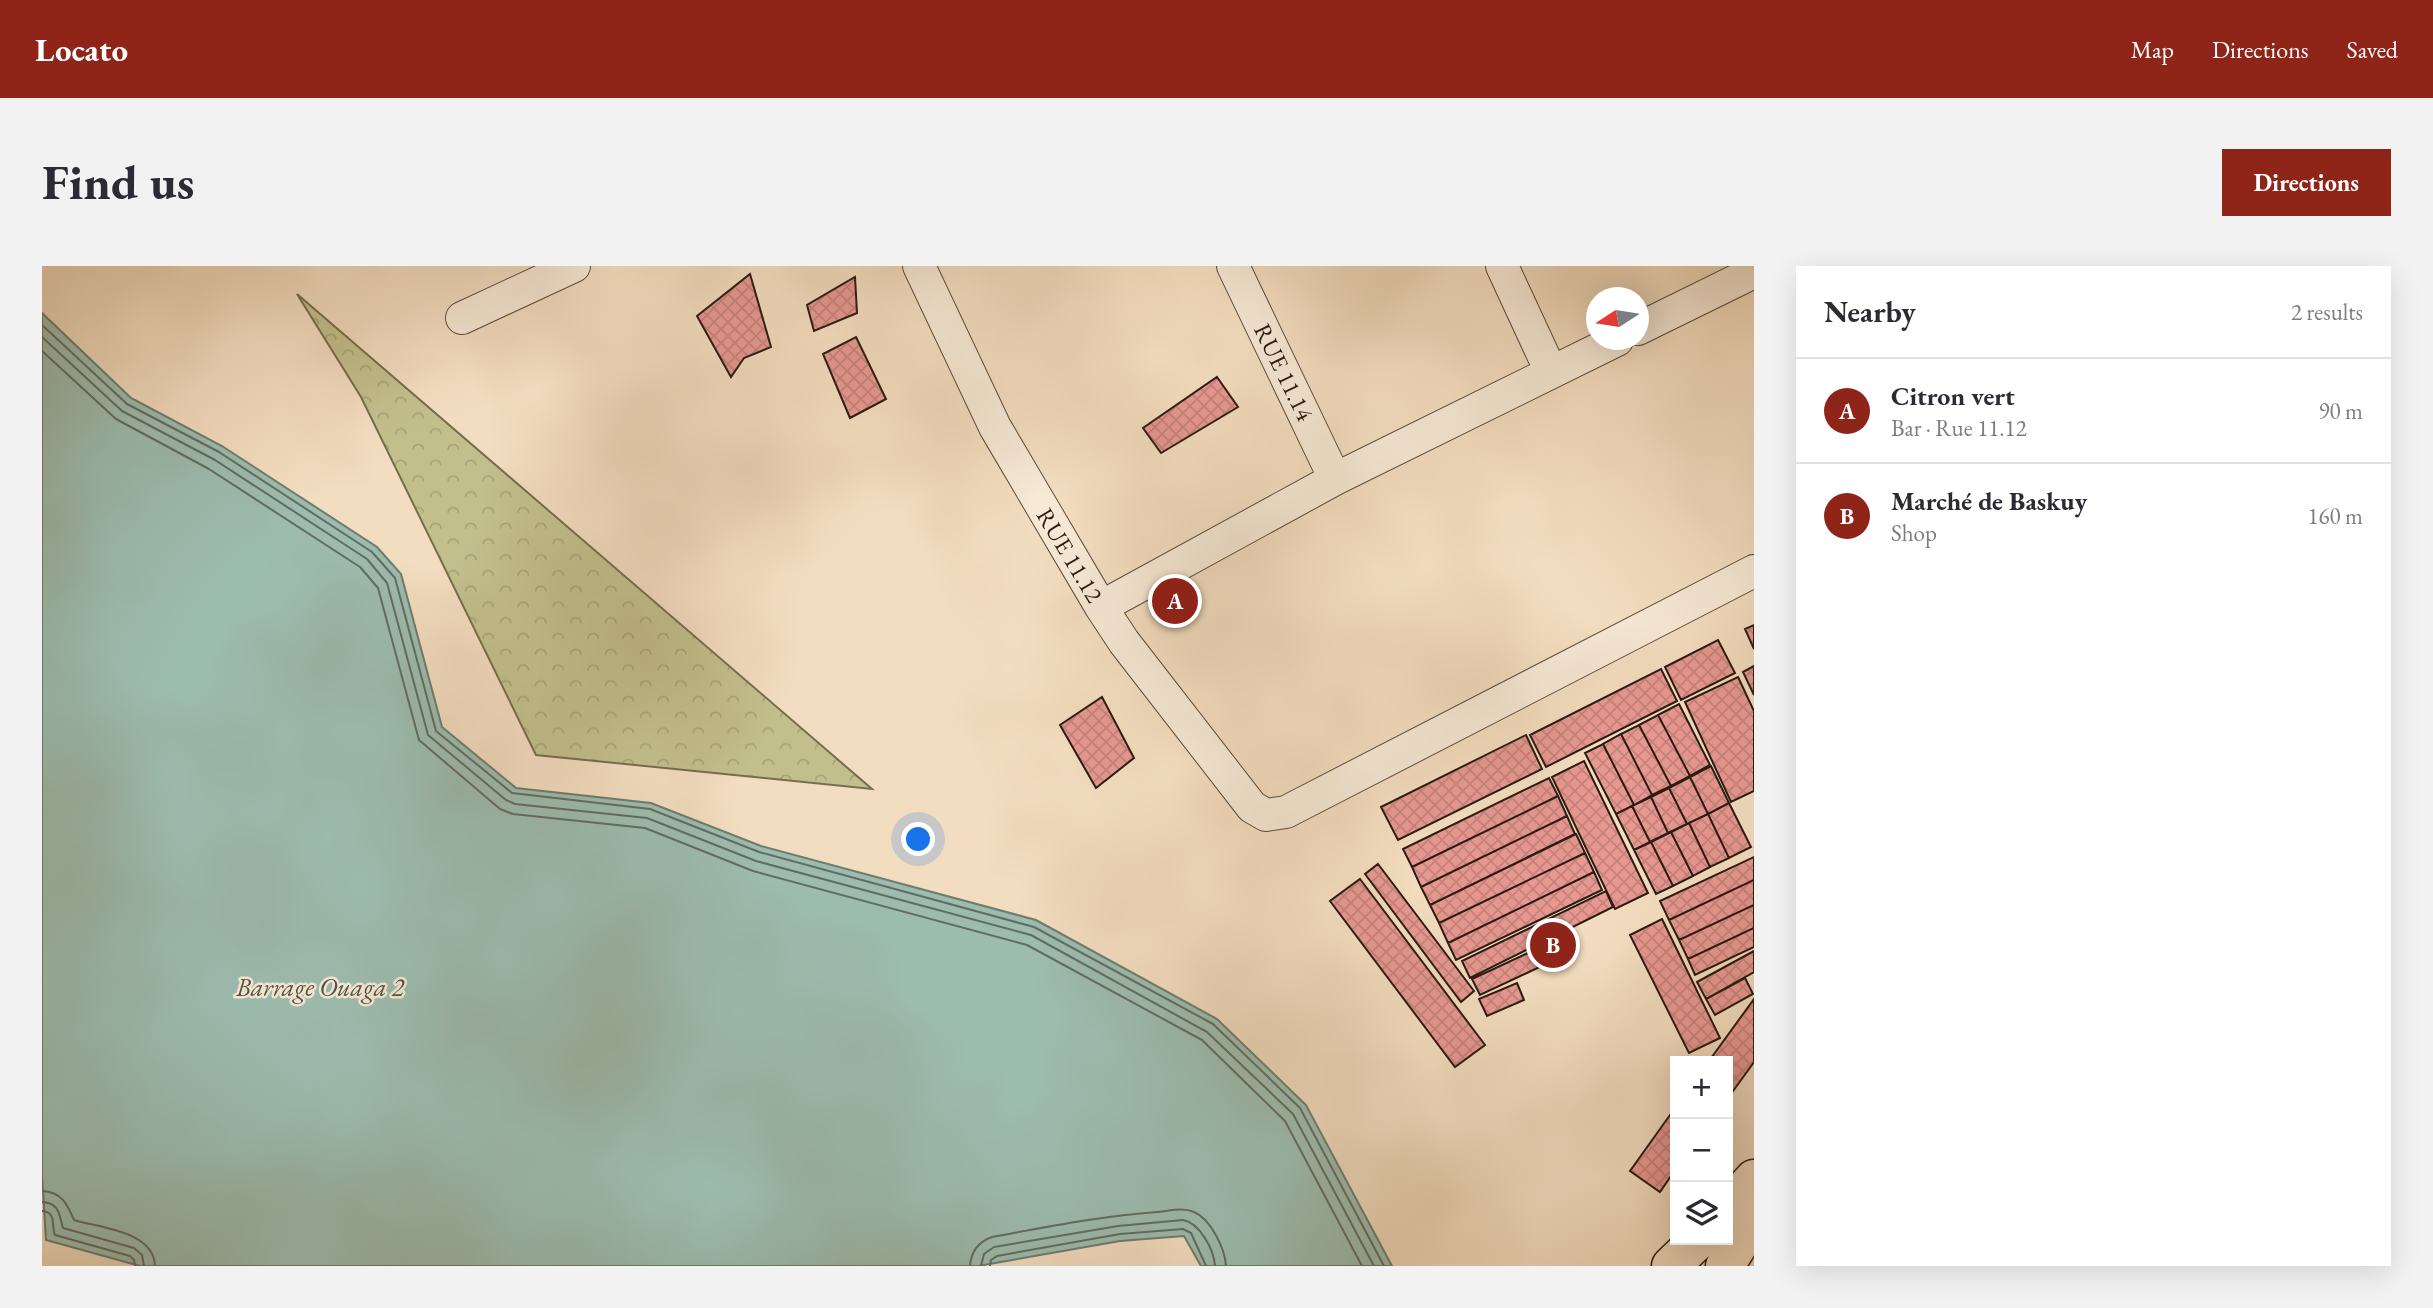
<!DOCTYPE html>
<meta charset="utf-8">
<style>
body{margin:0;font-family:"EB Garamond",serif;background:#f2f2f3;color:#2b2b33}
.controls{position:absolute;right:21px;bottom:21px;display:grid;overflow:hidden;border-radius:0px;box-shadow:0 7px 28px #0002}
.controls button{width:63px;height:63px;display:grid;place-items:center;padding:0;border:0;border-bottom:2px solid #e1e1e2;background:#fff;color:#2b2b33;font:35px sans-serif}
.compass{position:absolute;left:1544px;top:21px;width:63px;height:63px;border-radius:50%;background:#fff;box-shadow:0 7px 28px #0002;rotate:258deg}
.you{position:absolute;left:877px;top:574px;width:24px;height:24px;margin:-18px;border:5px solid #fff;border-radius:50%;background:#1a73e8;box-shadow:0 0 0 10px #1a73e833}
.badge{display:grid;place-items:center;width:46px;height:46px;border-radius:50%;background:#8f2418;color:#fff;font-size:23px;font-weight:700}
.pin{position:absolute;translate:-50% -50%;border:4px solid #fff;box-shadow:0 2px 7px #0006}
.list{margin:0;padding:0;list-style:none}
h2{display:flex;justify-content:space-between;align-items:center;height:91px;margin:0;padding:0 28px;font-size:30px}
h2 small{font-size:23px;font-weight:400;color:#7c7c81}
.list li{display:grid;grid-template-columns:46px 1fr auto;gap:21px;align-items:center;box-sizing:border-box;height:105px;padding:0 28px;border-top:2px solid #e1e1e2}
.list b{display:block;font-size:26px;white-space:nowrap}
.list p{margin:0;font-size:23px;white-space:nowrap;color:#7c7c81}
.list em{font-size:23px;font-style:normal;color:#7c7c81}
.icon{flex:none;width:38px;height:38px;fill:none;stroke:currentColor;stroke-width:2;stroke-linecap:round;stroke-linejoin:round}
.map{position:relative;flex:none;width:1712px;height:1000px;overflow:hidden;border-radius:0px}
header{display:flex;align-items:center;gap:42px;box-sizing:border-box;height:98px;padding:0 35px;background:#8f2418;color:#fff}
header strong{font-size:33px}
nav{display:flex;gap:38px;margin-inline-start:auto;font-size:24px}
.intro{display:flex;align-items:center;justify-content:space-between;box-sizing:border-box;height:168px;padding:0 42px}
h1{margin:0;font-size:49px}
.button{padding:18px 32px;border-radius:0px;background:#8f2418;color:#fff;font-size:24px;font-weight:700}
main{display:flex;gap:42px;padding:0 42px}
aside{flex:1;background:#fff;border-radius:0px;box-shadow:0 7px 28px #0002}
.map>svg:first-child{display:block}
.forest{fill:url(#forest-crowns);stroke:#766d4e;stroke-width:2}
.water{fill:#9cbcaf;stroke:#6e7c6f;stroke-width:2}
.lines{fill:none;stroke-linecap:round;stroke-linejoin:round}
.shore{stroke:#636c60;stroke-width:2}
.building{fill:url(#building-cross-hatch);stroke:#2a1b10;stroke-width:2}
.minor-casing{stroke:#5c4c3c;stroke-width:34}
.primary-casing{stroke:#2a1b10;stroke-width:41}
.minor{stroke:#f7e9d6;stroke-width:32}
.primary{stroke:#f3ddc0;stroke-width:38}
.labels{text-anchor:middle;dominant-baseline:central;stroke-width:5;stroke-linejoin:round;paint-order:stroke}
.street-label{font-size:24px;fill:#2a1b10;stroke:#f7e9d6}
.water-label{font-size:26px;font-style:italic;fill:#525348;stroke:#f7e9d6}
</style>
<header>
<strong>Locato</strong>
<nav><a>Map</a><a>Directions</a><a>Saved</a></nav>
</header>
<div class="intro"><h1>Find us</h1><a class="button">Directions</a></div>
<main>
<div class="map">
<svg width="1712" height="1000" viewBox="0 0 1712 1000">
<defs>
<pattern id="forest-crowns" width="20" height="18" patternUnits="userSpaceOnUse" patternTransform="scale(1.75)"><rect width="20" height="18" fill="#c3bf8d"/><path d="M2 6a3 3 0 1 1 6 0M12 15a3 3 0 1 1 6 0" fill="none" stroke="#a8a479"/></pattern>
<pattern id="building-cross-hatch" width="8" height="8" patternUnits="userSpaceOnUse" patternTransform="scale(1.75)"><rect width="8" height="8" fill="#e79891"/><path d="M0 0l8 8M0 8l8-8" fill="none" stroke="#c6827c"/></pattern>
</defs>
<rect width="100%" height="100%" fill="#f3ddc0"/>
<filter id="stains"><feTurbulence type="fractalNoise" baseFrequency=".00286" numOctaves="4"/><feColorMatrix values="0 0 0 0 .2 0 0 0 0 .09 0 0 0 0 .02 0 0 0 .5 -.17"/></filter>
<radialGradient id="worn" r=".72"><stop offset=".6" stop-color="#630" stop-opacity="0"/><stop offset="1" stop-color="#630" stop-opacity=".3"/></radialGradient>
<path class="forest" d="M255,28l575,495 -336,-34 -175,-358z"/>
<path class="water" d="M0,47l89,85 91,48 155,101 24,27 41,153 74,61 135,15 110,43 275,74 181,99 89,86 86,161h-191l-17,-30 -64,5 -142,25h-838l-94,-26 -4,-65z"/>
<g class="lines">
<path class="shore" d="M0,59l85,79 92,48 153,100 23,26 41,153 76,62 138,16 109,43 275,75 179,97 87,84 84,158
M0,71l80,74 93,49 152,99 20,24 41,152 78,65 9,4 132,14 109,43 275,74 176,97 86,82 81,152
M0,85l74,68 93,50 151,98 18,21 41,152 81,69 13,5 132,14 108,43 274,74 175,95 83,81 77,145
M0,925c20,1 25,13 32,29 26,8 80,11 81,46
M0,936c18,1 17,13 21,26l71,20 8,7 2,11
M0,945c15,1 9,15 13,24l75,21 4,4 1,6
M928,1000c1,-15 8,-24 22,-29 55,-10 110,-21 165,-25 12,-1 26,-5 37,0 17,7 31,37 32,54
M939,1000l3,-12 10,-7 124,-21 65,-6c17,3 31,30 32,46
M948,1000l1,-6 6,-4 123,-22 63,-5 8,4 15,33"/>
</g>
<path class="building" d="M708,8l21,73 -27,11 -13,19 -34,-61z
M813,11l2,36 -43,18 -7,-26z
M814,71l30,62 -36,19 -27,-64z
M1175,111l21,30 -77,46 -18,-25z
M1712,359v24l-9,-20z
M1676,374l17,33 -54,27 -16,-33z
M1712,400v29l-11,-23z
M1619,403l16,32 -131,66 -16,-32z
M1696,411l16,34v80l-23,11 -46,-100z
M1060,431l32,61 -38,30 -36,-63z
M1637,438l31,61 -20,11 -32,-61z
M1616,449l32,61 -19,10 -32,-61z
M1597,459l32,61 -19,9 -31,-61z
M1579,468l31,61 -18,10 -31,-61z
M1484,469l16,34 -144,71 -17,-33z
M1561,478l31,61 -18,9 -31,-61z
M1542,495l64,132 -33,16 -63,-132z
M1669,500l18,37 -21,11 -18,-37z
M1648,511l18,37 -21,10 -18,-36z
M1507,512l9,18 -146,71 -9,-18z
M1627,522l18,36 -19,9 -17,-36z
M1516,530l9,20 -146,71 -9,-20z
M1609,531l17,36 -18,9 -18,-36z
M1687,537l22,44 -22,11 -21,-44z
M1590,540l18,36 -16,8 -18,-36z
M1666,548l21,44 -19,9 -21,-44z
M1525,550l8,18 -145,71 -9,-18z
M1647,557l21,44 -17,9 -22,-44z
M1629,566l22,44 -20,10 -22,-44z
M1534,568l9,19 -146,70 -9,-18z
M1609,576l22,44 -17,8 -22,-44z
M1543,587l9,19 -146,71 -9,-20z
M1712,591v23l-85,40 -9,-19z
M1336,598l96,127 -13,11 -96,-128z
M1552,606l8,18 -146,70 -8,-17z
M1318,613l125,166 -30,22 -125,-166z
M1712,614v25l-75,35 -10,-20z
M1564,625l7,16 -143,71 -8,-17z
M1712,639v23l-66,31 -9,-19z
M1620,653l58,119 -31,15 -59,-118z
M1712,662v19l-59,28 -7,-16z
M1516,673l7,16 -85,40 -8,-16z
M1712,685v21l-48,27 -9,-17z
M1703,712l8,16 -38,21 -9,-16z
M1475,717l7,17 -37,16 -8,-17z
M1712,733v63l-26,36v-37h-19z
M1633,842v62l-15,22 -30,-21z"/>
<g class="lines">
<defs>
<path id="minor" d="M877,0l76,161 106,180 23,35 128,165 14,8 20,-3 468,-241
M1191,0l102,213
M1460,0l49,106
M420,52l112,-52
M1596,63l116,-57
M1059,341l234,-128 282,-139"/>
<path id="primary" d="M1686,942l26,-29
M1629,1000l27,-26
M1683,1000l29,-47"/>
</defs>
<use href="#minor" class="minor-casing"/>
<use href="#primary" class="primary-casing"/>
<use href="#minor" class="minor"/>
<use href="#primary" class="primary"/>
</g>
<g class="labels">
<g class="street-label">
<text transform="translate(1242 106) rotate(64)">RUE 11.14</text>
<text transform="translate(1028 289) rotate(59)">RUE 11.12</text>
</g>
<g class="water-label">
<text x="278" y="721">Barrage Ouaga 2</text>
</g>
</g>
<rect width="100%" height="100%" filter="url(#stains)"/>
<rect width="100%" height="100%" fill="url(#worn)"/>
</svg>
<div class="controls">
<button>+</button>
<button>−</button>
<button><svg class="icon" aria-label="layers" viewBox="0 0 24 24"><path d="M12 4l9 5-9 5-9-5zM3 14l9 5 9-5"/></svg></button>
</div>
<svg class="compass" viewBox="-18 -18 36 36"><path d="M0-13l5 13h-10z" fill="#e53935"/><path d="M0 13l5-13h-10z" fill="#7c7c81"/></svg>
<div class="you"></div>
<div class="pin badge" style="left:1133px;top:335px">A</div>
<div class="pin badge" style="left:1511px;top:679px">B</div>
</div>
<aside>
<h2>Nearby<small>2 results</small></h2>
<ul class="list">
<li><span class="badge">A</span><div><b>Citron vert</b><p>Bar · Rue 11.12</p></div><em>90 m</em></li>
<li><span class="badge">B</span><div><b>Marché de Baskuy</b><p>Shop</p></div><em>160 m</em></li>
</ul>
</aside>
</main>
